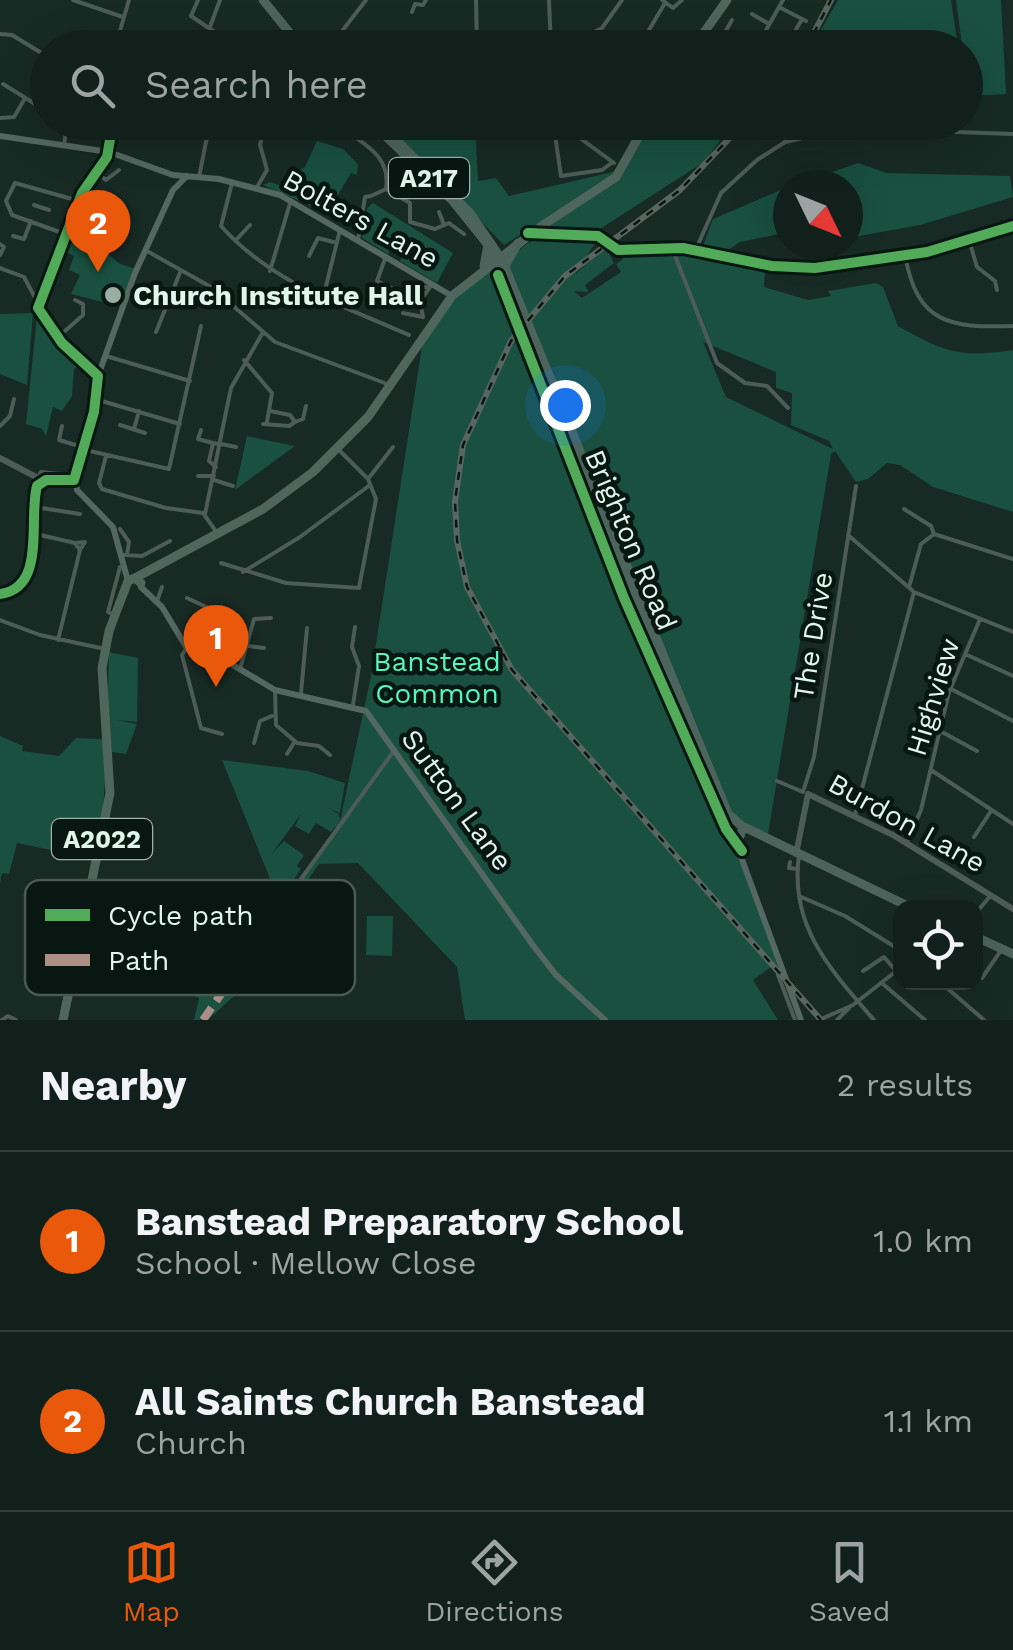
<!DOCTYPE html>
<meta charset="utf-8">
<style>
body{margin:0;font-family:"Work Sans",sans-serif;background:#1a2823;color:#f1f3f6}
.controls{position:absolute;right:30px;bottom:30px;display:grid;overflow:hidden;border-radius:20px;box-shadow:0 10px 40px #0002}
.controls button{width:90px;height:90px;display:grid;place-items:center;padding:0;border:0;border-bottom:2px solid #303e39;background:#11201a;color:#f1f3f6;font:50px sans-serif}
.compass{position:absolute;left:773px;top:170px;width:90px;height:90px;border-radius:50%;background:#11201a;box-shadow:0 10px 40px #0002;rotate:133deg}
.you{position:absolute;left:565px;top:405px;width:35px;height:35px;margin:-25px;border:8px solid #fff;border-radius:50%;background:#1a73e8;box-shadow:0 0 0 15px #1a73e833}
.badge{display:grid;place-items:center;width:65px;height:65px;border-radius:50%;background:#ea580c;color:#fff;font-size:32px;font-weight:700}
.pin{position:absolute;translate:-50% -82px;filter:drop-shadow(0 2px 5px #0008)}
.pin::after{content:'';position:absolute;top:52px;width:35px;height:30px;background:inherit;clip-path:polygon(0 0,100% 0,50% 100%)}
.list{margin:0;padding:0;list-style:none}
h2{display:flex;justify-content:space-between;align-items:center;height:130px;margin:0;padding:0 40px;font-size:42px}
h2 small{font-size:32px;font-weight:400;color:#9ca3a2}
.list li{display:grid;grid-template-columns:65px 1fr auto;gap:30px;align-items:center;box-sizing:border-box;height:180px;padding:0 40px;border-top:2px solid #303e39}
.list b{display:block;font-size:38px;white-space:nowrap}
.list p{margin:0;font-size:32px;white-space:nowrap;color:#9ca3a2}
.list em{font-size:32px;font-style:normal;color:#9ca3a2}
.icon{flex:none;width:55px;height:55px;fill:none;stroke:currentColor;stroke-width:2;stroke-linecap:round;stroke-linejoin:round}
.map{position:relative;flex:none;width:1013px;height:1020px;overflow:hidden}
.search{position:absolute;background:#11201a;box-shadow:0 10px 40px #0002;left:30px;right:30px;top:30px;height:110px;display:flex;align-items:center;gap:25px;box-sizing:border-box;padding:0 35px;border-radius:55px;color:#9ca3a2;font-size:38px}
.sheet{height:490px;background:#11201a}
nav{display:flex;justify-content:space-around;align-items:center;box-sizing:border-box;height:140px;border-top:2px solid #303e39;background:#11201a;font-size:28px;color:#9ca3a2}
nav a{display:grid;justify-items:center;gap:5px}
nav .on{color:#ea580c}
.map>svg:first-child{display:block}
.green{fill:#19503f;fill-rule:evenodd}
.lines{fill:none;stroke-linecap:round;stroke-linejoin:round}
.minor{stroke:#4d5c57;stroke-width:4}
.tertiary{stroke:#4d5c57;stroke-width:6}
.secondary{stroke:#546760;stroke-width:6}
.primary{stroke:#4f665d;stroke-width:9}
.trunk{stroke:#4c645b;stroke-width:9}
.rail-casing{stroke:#58665f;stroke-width:6}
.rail{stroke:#081711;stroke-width:2.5;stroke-dasharray:8;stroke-linecap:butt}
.quiet{stroke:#ac8f84;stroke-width:8;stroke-dasharray:15 8;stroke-linecap:butt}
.cycleway-casing{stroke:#081711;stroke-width:16}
.cycleway{stroke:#51ab58;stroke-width:10}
.poi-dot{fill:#9aaea6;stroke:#081711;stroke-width:4}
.labels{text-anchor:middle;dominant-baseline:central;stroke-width:9;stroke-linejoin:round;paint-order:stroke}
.shield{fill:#081711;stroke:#a0b2aa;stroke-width:2.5}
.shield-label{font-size:25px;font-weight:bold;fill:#e1f5ec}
.street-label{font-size:28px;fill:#e1f5ec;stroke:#081711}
.poi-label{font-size:28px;font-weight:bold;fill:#e1f5ec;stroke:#081711;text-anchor:start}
.park-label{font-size:28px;fill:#56f4c1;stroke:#081711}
.key{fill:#081711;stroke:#495a53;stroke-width:2.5}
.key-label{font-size:28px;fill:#e1f5ec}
</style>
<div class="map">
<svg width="1013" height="1020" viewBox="0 0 1013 1020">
<rect width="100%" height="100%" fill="#172a23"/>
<path class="green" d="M838,0h113l7,47h-147z
M956,0h45l5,94 -37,2z
M385,123h90l3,58 18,-3 13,18 108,-25 -113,74z
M651,123h61l7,7 14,-7 -29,39 -104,67 -8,5 -53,-2 85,-61z
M317,141l26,8 15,15 -1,11 -6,-2 -24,40 -64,-28 7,-3 15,5 4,-11 16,-9z
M858,163l29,10 123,3 3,21 -93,28 -72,13v-53h-53z
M788,187v45l-48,10 -12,8v6l37,13 -1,18 44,13 23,-4 -3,-5 48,-8 7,4 15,39c46,26 62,32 115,24v162l-80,-25 -33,-22 -13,-2 -19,16 -12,3 -21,-31 -4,3 -63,380 -45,-13 16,28 40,118 -4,-3 -22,16 25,40h-313l-8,-53 -99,-104 -39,1 -69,97 -15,34 -27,25h-14l5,-22 -57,-24 -10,16 -53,-17 3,-10 47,20 13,-16 71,24 17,-18 36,-60 15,-10 58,-80 -8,9 -15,-9 -7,11 -14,-8 6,-12 -28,38 11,-11 20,14 -7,11 4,3 -22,32 -57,-141 86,11 37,12 -5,30 -12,-5 11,6 1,7 31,-145 52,-336 24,-33 40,-36 11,4c34,-48 46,-37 100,-36l-23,35 31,-27 8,16 -29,22 4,7 -15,-1 8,7 39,-26 -5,-8 7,-5 -3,-6 80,1 13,-35zM703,342l73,30v16l16,5 -1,32 38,16 4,8 -107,-52z
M373,203l80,50 -16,30 -37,-22 8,-15 -11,-7 -9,15 -26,-16 5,-30z
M74,223l36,13 -4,15 12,12 17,6 -16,37 -48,-12 9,-19 -11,-5 5,-14 -10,-5z
M33,313l-6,72 -27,-11v-60z
M37,316l43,49 -6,4 -2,27 -10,15 -9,-4 -7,29 -4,-7 -16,-5z
M247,436l48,10 -60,44z
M109,652l29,6 -1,64 -20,-2 20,4 -11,30 -14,-2 -5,-34z
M0,736l23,10 -1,5 37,5 17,-18 26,1 4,25 -4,63 -14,-6 -7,35 -64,-13 -8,31 -7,-1 -2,11z
M367,916h26l-1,40 -26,-1z"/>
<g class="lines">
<path class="minor" d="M73,0l50,17
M198,0l-7,16 31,21
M476,0l1,48
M549,0l2,48
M662,0l11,8 9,-8
M779,7l27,14
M412,12l3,-8 8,1 3,-5
M752,14l17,10
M599,30l16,18
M344,31l37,17
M208,32l12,-32
M0,34l12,1 36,22
M646,35l19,-32
M790,40l12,-21
M115,48l14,-48
M329,48l37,-48
M562,48l40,-20 20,-28
M716,48l16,-28
M756,48l27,-48
M3,84l37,23
M0,118l14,-1 10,-17
M338,122c16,20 54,28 48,67
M499,122l12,8 48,-6
M558,122l56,41
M616,122l11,5
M713,122l4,6 8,-6
M554,128l7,48 41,-6 11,-8
M324,135l9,3 5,-12
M64,146l3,-24
M96,172l10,8 13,-10
M199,177l11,-55
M232,183l-11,43c51,57 120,79 188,109
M257,187l10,-17 -7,-25 5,-23
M371,196l15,-7 24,14v19l25,7 14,-6 15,11
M405,200l6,-11 5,3
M34,205l15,5
M439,212l5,13
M73,220l23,7 9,-29
M68,235l-56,-20 -6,-14 9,-18 64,18
M13,236l11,3 7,-18
M236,240l14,-15
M358,240l7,-43 6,-1
M969,240l8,27 18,14 2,9
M0,244l4,3 -4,8
M672,248l45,115 28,20 22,3 21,22
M696,249l25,-56 36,-33 28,-18 59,-14 169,6
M147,251l64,36 64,55 115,43
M905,255c12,69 45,73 108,71
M309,256l9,-18 19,5
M386,256l-9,25 25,12
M0,268l24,9 15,28
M270,271l21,-71
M409,283l20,5
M323,298l17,-68
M403,313l20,4 -3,-16 12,-17
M65,331l18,-16v-11l-8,-4
M156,332l25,-62
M106,356l84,25
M244,360l28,33 -5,29
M98,376l-36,-33 -24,-35 44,-115 25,-36 6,-35
M95,399l85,25
M295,422l8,-3 3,-13
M263,424l26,2 6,-4 -5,-7 -20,-4
M120,425l25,8
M0,426l10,-10 4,-17
M62,426l-3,14 23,7
M134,429l5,-18
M201,430l-3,9 15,4
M221,444l15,3
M81,449l88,20 32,-143
M106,456l-7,27 3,6 64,19 37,5 12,17
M216,467l-7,-6 4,-18 6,1
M198,476h16
M38,478l3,-6 27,3
M368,479l25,-32
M214,480l19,6
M35,507l45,7
M904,509l27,17 3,8
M205,514l26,-126 32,-56
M120,529l9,13 -2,12
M36,534l39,9 5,7 -22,90
M848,535l66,57 99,40
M75,543l10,-1 -5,8
M124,555l18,1 28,-15
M221,563l65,20 73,5 17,-89 -8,-20 -30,-30
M243,572l57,-35 70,-52
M909,587l12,-43 13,-10 79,25
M0,594c8,-1 18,0 22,-7 14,-22 12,-72 14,-97l10,-10
M187,598l30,14 -9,41
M157,601l5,-14
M112,614l-4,-2 12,-45
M0,620l40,15 65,14
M249,646l15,2
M186,649l-4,6 19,73 21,6
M965,654l48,22
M240,669l14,-50 17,-1
M951,689l62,32
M275,691l1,34 21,18 22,3 11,9
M301,693l6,-65
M353,705l6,-39 -7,-19 3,-20
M940,731l37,20
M254,743l6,-22 12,-5
M287,754l8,-13
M931,770l82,54
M777,781l26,11
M803,792l11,-35 42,-271
M855,815l59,-223
M974,837l17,-26
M907,842l14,-32 28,-118 31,-73
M799,855c-10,72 32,115 75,165
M790,862l-1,6 9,1
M296,886l97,-134
M799,896l46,20 55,34
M976,913l15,-18
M863,971l21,-14 12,14
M778,975l17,45
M982,978l20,-29
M940,982l44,38
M883,984l42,36
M2,1020l6,-4 8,4
M819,1020l34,-15 47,-37
M837,1020l12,-12"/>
<path class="tertiary" d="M529,234l69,2 20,14 65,-2 89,18 43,2 112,-16 86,-26
M0,458l38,20 36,2
M796,854l12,-60 85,41 120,74"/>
<path class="secondary" d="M0,136l109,16 64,23 46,4 61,16 172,101
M128,581l-15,-54 -36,-37 -2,-15 19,-63 4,-36 37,-103 38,-83 14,-14
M141,587l21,20 26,43 38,11 49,29 91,21 166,233 24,31 49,45
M733,835l68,185"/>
<path class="primary" d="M693,48l34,-48
M135,578l128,-69 50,-37 55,-55 84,-121 88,-69 76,-50 31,-55
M63,1020l47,-227 -8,-125 7,-37 19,-50 7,-3 6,5"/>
<path class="trunk" d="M263,0l39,48
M371,122l81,78 36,45 235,572 9,17 8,2 3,-9 -15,-13 -226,-554 -32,-47 -92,-91
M484,266l4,-21
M505,266l13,-23
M742,826l170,82
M976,937l37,17"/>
<defs>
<path id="rail" d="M806,48l25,-48
M745,122l-65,68 -115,86 -54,65 -48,104 -8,56 2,39 10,47 45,83 309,350"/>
</defs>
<use href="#rail" class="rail-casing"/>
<use href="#rail" class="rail"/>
<path class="quiet" d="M575,126l2,-4
M203,1020l93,-134"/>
<defs>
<path id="cycleway" d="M528,233l70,3 20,14 65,-2 89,18 43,2 112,-16 86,-26
M498,275l126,323 102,231 16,22
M0,594c47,-6 28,-75 37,-108l9,-6h28l20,-68 4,-36 -36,-33 -24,-35 44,-115 25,-36 6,-35"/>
</defs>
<use href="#cycleway" class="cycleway-casing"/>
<use href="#cycleway" class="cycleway"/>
</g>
<circle class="poi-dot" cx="113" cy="295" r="10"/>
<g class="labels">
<g class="shield">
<rect x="389" y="158" width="80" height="40" rx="8"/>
<rect x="52" y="819" width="100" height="40" rx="8"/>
</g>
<g class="shield-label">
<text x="429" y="178">A217</text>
<text x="102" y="839">A2022</text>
</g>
<g class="street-label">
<text transform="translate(361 219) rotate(29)">Bolters Lane</text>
<text transform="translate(631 540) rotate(67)">Brighton Road</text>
<text transform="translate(813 636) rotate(-81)">The Drive</text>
<text transform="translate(933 697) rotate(-73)">Highview</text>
<text transform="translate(457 800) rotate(54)">Sutton Lane</text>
<text transform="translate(907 823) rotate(29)">Burdon Lane</text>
</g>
<g class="poi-label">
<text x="133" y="295">Church Institute Hall</text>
</g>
<g class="park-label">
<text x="437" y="661">Banstead<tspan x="437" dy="32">Common</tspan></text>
</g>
</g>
<rect x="25" y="880" width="330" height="115" rx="15" class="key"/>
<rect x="45" y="909" width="45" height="12" fill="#51ab58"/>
<rect x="45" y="954" width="45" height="12" fill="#ac8f84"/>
<g class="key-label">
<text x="108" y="925">Cycle path</text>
<text x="108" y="970">Path</text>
</g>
</svg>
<div class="controls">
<button><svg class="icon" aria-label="locate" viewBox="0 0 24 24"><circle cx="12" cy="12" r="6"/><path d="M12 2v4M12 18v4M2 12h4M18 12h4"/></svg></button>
</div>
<svg class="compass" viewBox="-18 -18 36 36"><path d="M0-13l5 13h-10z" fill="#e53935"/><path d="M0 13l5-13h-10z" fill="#9ca3a2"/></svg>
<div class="you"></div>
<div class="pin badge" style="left:216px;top:687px">1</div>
<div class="pin badge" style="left:98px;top:272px">2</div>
<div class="search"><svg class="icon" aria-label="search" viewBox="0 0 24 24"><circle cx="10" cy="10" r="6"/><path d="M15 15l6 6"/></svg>Search here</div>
</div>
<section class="sheet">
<h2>Nearby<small>2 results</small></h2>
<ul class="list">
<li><span class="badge">1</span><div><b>Banstead Preparatory School</b><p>School · Mellow Close</p></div><em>1.0 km</em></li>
<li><span class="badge">2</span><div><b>All Saints Church Banstead</b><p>Church</p></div><em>1.1 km</em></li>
</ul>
</section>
<nav>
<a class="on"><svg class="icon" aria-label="map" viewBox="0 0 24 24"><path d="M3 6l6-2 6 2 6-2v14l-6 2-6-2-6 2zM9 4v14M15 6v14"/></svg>Map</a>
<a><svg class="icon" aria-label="directions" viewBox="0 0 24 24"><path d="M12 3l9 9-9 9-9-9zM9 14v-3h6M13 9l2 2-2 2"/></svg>Directions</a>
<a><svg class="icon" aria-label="saved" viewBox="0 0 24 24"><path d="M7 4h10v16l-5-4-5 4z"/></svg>Saved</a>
</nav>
